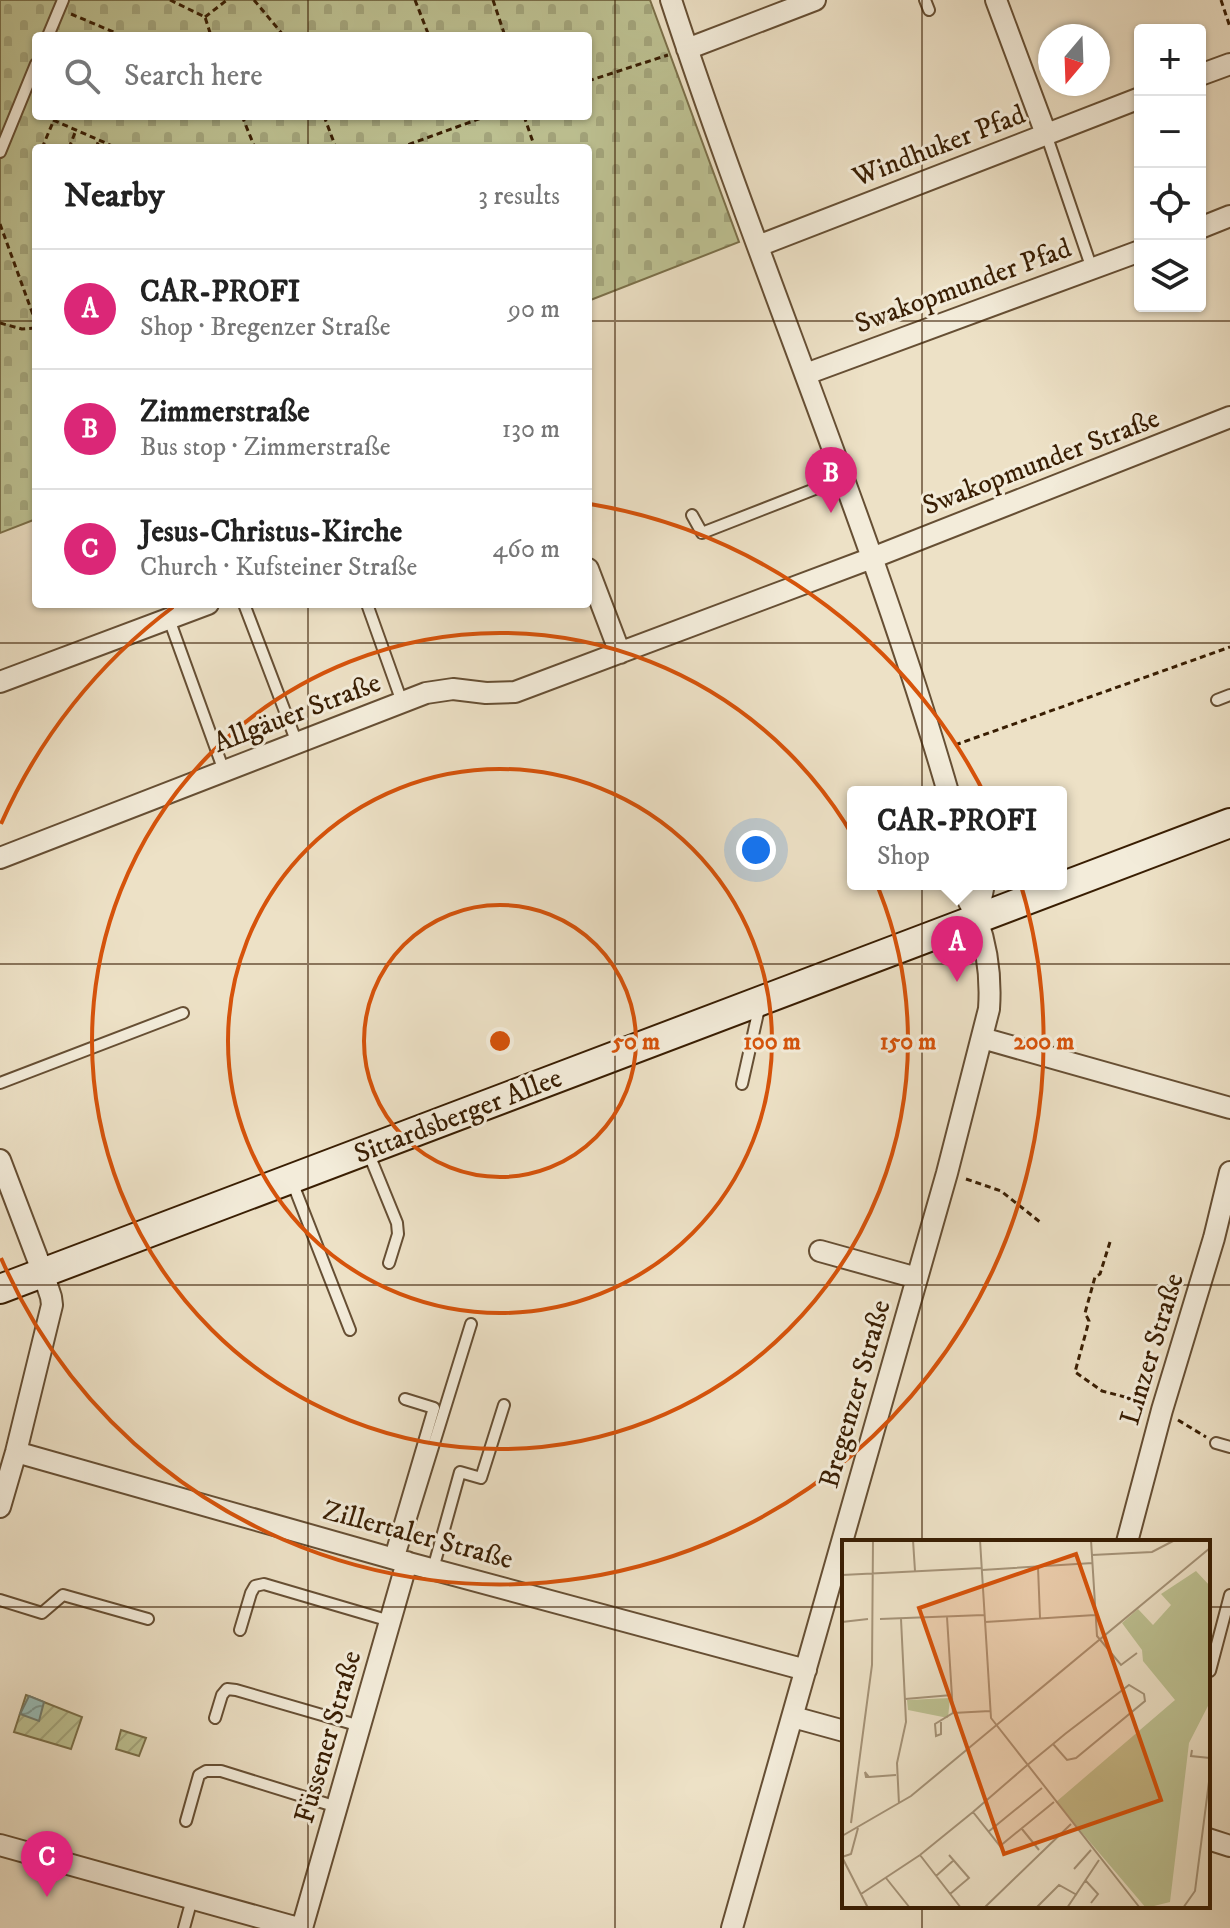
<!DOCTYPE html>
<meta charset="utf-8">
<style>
body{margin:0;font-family:"IM FELL DW Pica",serif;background:#f2f2f2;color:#222}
.controls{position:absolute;right:24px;top:24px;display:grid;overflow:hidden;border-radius:8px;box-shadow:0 2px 6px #0004}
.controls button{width:72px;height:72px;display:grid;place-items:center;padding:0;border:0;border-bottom:2px solid #e0e0e0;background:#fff;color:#222;font:40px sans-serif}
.compass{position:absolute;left:1038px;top:24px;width:72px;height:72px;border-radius:50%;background:#fff;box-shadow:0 2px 6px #0004;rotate:199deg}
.you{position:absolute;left:756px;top:850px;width:28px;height:28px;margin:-20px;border:6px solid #fff;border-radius:50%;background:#1a73e8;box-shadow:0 0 0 12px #1a73e833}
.badge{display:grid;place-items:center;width:52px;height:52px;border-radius:50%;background:#db2777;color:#fff;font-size:26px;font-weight:700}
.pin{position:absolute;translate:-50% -66px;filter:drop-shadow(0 2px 4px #0008)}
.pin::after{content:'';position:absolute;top:42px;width:28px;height:24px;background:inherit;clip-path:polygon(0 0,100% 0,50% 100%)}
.popup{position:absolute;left:847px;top:786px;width:220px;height:104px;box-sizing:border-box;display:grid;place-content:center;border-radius:8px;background:#fff;filter:drop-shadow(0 2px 6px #0005);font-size:26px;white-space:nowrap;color:#767676}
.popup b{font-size:30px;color:#222}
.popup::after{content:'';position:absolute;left:50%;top:100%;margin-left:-16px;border:16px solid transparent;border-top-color:#fff}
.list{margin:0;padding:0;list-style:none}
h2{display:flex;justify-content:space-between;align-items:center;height:104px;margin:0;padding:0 32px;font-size:34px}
h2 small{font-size:26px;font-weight:400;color:#767676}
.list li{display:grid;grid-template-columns:52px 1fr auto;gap:24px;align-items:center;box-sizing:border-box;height:120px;padding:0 32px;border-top:2px solid #e0e0e0}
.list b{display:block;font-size:30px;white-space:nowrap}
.list p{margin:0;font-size:26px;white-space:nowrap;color:#767676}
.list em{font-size:26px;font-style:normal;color:#767676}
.icon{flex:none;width:44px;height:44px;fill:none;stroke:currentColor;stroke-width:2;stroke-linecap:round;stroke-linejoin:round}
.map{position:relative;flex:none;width:1230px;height:1928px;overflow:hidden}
.search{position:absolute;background:#fff;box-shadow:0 2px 6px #0004;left:32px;top:32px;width:560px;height:88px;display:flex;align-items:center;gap:20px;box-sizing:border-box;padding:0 28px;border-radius:8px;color:#767676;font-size:30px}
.panel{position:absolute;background:#fff;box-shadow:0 2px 6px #0004;left:32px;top:144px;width:560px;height:464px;border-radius:8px}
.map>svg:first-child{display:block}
.cemetery{fill:url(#cemetery-stones);stroke:#7b704a;stroke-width:2;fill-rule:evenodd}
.garden{fill:url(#garden-furrows);stroke:#7b704a;stroke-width:2}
.water{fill:url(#water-waves);stroke:#737d6f;stroke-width:2}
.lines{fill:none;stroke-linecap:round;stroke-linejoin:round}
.service-casing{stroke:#664f34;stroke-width:14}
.minor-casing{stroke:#664f34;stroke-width:24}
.secondary-casing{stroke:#391e03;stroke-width:32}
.path{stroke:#391e03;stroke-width:3;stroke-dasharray:6 4;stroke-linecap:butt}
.service{stroke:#f3ecda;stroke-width:10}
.minor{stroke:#f3ecda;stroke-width:20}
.secondary{stroke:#f3ecda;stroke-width:28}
.grid{fill:none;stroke:#391e03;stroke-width:2;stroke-opacity:0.55}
.ring{fill:none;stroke:#d6530b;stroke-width:4}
.labels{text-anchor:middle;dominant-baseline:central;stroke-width:6;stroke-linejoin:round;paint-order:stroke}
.street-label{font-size:28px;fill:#391e03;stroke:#f3ecda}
.inset-road{fill:none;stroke:#a59378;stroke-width:2}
.view{fill:#d6530b;fill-opacity:0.15;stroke:#d6530b;stroke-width:4}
.inset-edge{fill:none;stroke:#391e03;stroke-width:4}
.centre{fill:#d6530b;stroke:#f3ecda;stroke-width:4}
.ring-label{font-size:24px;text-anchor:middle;font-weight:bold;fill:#d6530b;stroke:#f3ecda;stroke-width:6;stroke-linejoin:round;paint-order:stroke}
</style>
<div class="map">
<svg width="1230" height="1928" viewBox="0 0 1230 1928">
<defs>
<pattern id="cemetery-stones" width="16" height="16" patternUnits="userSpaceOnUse" patternTransform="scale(2)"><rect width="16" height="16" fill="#bdc192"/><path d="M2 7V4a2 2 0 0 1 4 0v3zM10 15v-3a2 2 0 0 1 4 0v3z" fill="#a3a57c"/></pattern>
<pattern id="garden-furrows" width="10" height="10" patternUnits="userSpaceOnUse" patternTransform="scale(2)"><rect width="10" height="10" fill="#bdc192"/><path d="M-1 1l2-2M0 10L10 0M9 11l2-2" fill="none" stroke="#a3a57c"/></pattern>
<pattern id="water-waves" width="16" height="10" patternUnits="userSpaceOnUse" patternTransform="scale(2)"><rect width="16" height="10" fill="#99bdb7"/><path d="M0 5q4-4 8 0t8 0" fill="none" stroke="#7e9993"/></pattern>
</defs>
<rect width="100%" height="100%" fill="#ede1c6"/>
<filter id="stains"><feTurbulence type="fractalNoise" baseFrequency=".0025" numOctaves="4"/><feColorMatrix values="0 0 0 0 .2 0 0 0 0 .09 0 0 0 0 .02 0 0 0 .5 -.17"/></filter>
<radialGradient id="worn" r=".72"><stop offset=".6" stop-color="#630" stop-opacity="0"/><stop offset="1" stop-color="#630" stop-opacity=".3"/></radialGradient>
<path class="cemetery" d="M0,0h650l89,242 -151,59v-153h-552v371l-36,14zM36,36h552v80h-552z"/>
<path class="garden" d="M26,1695l56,22 -11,32 -57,-17z
M121,1730l25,8 -7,18 -23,-7z"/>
<path class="water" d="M29,1696l15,6 -5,19 -19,-7z"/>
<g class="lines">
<defs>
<path id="service" d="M925,0l4,10
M48,36l15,-36
M1046,134l46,135
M0,152l36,-88
M692,515l10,18 141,-55
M244,604l53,139
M367,604l35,98
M169,619l55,152
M1217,700l13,-5
M0,1083l183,-70
M742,1084l18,-80
M368,1152l29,71 1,11 -9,29
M291,1179l59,151
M1216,1443l14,4
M390,1557l44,-149 -29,-9
M398,1560l73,-236
M433,1569l27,-97 21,6 23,-73
M0,1600l42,13 21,-18 85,24
M240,1630l11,-37 4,-7 9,-2 126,37
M1210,1671l20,-76
M215,1718l7,-23 5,-6 9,1 124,36
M186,1821l13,-46 7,-4h15l116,36
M184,1928l8,-29"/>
<path id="minor" d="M671,0c87,266 199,523 277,792
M996,0l50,134
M687,49l128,-49
M1200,75l30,-11
M1200,228l30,-12
M758,246l382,-148
M806,374l334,-123
M588,569l32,84
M0,682l208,-78
M0,858l426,-165 27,-4 33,4 29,-1 357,-134 358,-141
M977,919l6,-30 -1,-5
M982,1038l248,70
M0,1160l43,113 8,24 1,8 -36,147 -16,55
M820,1251l97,27
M16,1452l382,108 408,110
M1127,1542l35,-132 52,-172 16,-66
M793,1717l51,14
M1208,1839l22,7
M0,1845l298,83
M302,1928l105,-366
M732,1928l215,-755 42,-164c2,-29 -2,-62 -12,-90 -4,-12 -12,-22 -16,-35"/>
<path id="secondary" d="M0,1289l1230,-466"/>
</defs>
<use href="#service" class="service-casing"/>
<use href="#minor" class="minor-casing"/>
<use href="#secondary" class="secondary-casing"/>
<path class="path" d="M170,0l35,17 6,19
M254,0l30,36
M415,0l14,36
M493,0l12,36
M1221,0l9,27
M71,14l52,22
M205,17l22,-17
M588,81l80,-26
M44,116l73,32
M242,116l13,32
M324,116l12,32
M524,116l11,32
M42,148l11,-26
M69,148l7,-18
M96,148l3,-8
M399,148l88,-32
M0,224l36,99
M0,323l22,6 14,-1
M955,745l275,-98
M966,1179l35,12 39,31
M1110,1242l-10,32 -5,3 -10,36 4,8 -14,51 27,19 42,11
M1178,1420l28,17"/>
<use href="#service" class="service"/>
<use href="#minor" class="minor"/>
<use href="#secondary" class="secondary"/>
</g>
<path class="grid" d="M308,0v36M615,0v1928M922,0v1542M308,116v32M0,321h36M588,321h642M308,604v1324M0,643h1230M0,964h1230M0,1285h1230M0,1607h844M1208,1607h22M922,1906v22"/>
<g class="ring">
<circle cx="500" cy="1041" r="136"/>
<circle cx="500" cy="1041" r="272"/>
<circle cx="500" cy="1041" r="408"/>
<path d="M1 824A544 544 0 0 1 173 607M590 504A544 544 0 1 1 1 1258"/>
</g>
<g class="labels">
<g class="street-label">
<text transform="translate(939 146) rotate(-21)">Windhuker Pfad</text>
<text transform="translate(963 286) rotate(-20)">Swakopmunder Pfad</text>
<text transform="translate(1041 462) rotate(-21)">Swakopmunder Straße</text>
<text transform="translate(297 713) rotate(-21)">Allgäuer Straße</text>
<text transform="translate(458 1116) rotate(-21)">Sittardsberger Allee</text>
<text transform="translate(1152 1349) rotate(-73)">Linzer Straße</text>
<text transform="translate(855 1394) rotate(-74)">Bregenzer Straße</text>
<text transform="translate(418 1535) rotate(15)">Zillertaler Straße</text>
<text transform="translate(328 1737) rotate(-74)">Füssener Straße</text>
</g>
</g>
<g transform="translate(842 1540)">
<rect width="368" height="368" fill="#ede1c6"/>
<path d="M108,158l-2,20 -40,-8 -1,-10z" fill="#bdc192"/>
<path d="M354,31l14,15v116l-21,41 -19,159 -24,6 -90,-106 119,-102 -32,-39 -1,-11 -20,-27 16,-14 15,16 18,-20 -10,-11z" fill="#bdc192"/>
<path class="inset-road" d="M71,0l2,31M138,0l11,178 149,190M249,0l6,96 24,29 16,-12M250,15l60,-3 23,-12M196,27l2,51M140,30l111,-7M0,35l140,-7M105,77l6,96M38,79l104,-4M0,82l26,-3M143,82l110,-7M63,159l47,-4M99,182v12l-5,2 -1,-12 18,-11 37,-2M350,210l-1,6 19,2M27,237l-4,-5 1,5h3l27,-2M57,264l-2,-41 9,-41 -5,-103M131,272l27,34 54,-44M9,283l21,-158 1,-125M180,289l17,21M146,292l54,-44M0,296l69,-40 299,-248M78,315l41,53M107,315l20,23 -19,16M0,317l9,-3 7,-26M0,317l26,51M232,329l17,-19M94,336l18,-16M44,338l24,30M244,341l12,13 -7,9M19,354l59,-39 53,-43 52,-45 28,-23 12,-10 64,-49 15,9 1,7 -69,57 -9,2 -14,-16M142,368l87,-84M194,368l23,-23 18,10M225,368l32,-48M341,368l12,-17 15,-117"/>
<path class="view" d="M234,14l85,246 -157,54 -85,-246z"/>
<rect width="368" height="368" class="inset-edge"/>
</g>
<circle cx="500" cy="1041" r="12" class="centre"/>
<g class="ring-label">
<text x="636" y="1049">50 m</text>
<text x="772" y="1049">100 m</text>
<text x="908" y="1049">150 m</text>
<text x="1044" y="1049">200 m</text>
</g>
<rect width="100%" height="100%" filter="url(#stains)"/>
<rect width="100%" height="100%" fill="url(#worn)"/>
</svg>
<div class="controls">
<button>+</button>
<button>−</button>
<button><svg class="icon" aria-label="locate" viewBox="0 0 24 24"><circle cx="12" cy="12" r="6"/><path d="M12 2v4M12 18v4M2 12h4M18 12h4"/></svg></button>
<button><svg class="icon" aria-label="layers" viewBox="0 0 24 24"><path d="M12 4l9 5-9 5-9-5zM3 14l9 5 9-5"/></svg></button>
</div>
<svg class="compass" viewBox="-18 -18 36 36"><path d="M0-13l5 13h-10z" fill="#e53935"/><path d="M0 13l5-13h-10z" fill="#767676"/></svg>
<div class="you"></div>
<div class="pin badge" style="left:957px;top:982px">A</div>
<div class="popup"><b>CAR-PROFI</b>Shop</div>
<div class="pin badge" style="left:831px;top:513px">B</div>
<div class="pin badge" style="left:47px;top:1897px">C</div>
<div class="search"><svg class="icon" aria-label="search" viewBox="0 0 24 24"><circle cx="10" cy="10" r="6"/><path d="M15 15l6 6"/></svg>Search here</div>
<section class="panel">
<h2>Nearby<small>3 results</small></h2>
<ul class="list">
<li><span class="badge">A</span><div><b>CAR-PROFI</b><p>Shop · Bregenzer Straße</p></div><em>90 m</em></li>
<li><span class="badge">B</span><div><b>Zimmerstraße</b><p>Bus stop · Zimmerstraße</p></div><em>130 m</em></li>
<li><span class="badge">C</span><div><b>Jesus-Christus-Kirche</b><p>Church · Kufsteiner Straße</p></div><em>460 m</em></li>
</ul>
</section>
</div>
